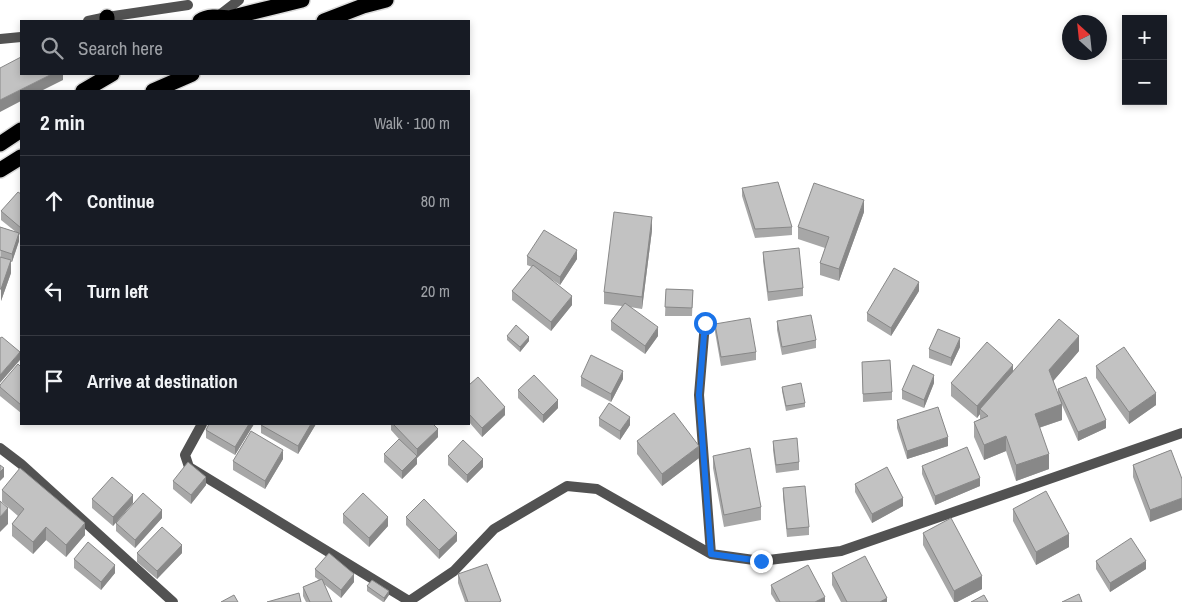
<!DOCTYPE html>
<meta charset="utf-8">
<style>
body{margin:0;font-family:"Archivo Narrow",sans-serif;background:#20242c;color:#f1f3f6}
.controls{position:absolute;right:15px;top:15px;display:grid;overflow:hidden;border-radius:0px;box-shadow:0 2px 8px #0003}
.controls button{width:45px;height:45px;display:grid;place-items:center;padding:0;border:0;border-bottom:1px solid #363941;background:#171b24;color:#f1f3f6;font:25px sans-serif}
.compass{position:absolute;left:1062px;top:15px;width:45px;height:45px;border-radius:50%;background:#171b24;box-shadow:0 2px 8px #0003;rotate:333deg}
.stop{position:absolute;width:15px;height:15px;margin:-11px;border:4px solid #1a73e8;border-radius:50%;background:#fff}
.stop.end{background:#1a73e8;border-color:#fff;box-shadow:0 1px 5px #0008}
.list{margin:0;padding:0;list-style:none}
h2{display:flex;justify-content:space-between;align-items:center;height:65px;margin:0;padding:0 20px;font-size:21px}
h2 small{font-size:16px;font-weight:400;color:#9ea1a6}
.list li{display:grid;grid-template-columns:32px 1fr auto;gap:15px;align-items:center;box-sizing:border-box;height:90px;padding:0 20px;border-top:1px solid #363941}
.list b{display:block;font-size:19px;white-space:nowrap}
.list em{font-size:16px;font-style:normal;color:#9ea1a6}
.icon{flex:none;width:28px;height:28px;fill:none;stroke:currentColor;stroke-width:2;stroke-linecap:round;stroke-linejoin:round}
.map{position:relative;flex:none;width:1182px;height:602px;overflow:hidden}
.search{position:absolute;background:#171b24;box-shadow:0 2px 8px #0003;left:20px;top:20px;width:450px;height:55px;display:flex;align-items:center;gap:12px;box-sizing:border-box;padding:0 18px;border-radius:0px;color:#9ea1a6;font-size:19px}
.panel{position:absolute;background:#171b24;box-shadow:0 2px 8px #0003;left:20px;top:90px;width:450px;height:335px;border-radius:0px}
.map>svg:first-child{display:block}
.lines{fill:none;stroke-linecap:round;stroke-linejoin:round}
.highway-casing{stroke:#dbdbdb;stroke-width:18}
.lane{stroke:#525252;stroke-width:10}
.street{stroke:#525252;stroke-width:10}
.highway{stroke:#000;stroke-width:15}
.wall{fill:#a7a7a7}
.shaded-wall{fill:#888}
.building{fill:#c2c2c2;stroke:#888}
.route{stroke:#1a73e8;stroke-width:6}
</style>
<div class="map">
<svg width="1182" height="602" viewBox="0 0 1182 602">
<rect width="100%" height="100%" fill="#fff"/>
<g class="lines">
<defs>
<path id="highway" d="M229,18l73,-18
M107,21v-4
M200,21c8,-6 20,-4 29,-3l3,3
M324,21l39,-15 23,-6
M83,91l29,-17
M153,91l39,-17
M0,144l21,-14
M0,170l21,-13"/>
</defs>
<use href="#highway" class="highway-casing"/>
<path class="lane" d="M217,17l22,-17
M88,21l19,-4 81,-12
M0,39l21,-2"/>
<path class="street" d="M705,323l-6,72 12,159
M202,424l-17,31 4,12 220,134
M0,448l21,16 152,138
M408,602l46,-31 40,-42 73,-43 30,3 114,65 50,7 80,-10 341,-118"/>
<use href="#highway" class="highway"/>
</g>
<path class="wall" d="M742,188l50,39v8l-37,3 -13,-42z
M21,194v42l-2,-2v7l-7,21h-1v11l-10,28 -1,-74 16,5 -15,-12v-9z
M864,212l-25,69 -19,-6v-12l5,-15 -27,-9v-12z
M652,230l-10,79 -12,-2 28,29 -13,18 -34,-24v-9l11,-15 -18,-2v-12z
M763,252l40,36v8l-35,5 -5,-40z
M527,256l50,3 -17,26 -9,-6 21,26 -21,26 -39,-31v-9l20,-24 -5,-2z
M666,289l27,1 -1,26h-27z
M919,291l-28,45 -24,-15v-8z
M777,321l39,19v8l-34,7 -5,-25z
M715,324l41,28v8l-35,6 -6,-34z
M507,336l22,5 -9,11 -13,-12z
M960,347l-9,19 -22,-8v-9z
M1079,351l-26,30 5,14v-6l48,39 -28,13 -16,-36v15l-23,8 10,41 -33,12 -10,-30 -22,9 -10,-23v-15l6,-3v-5l-3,4 -26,-22v-13l62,-12z
M862,362l30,30v8l-29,2z
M1096,366l60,39 -27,19 -33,-46z
M21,367v46l-21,-17v-11z
M581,377l42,2 -12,23 -30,-16z
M934,383l-10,25 -22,-9v-9z
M469,385l36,30 -23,22 -13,-15z
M782,387l23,16v4l-19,4 -4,-20z
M518,390l40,18 -15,15 -25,-25z
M599,418l31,7 -10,15 -21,-14z
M897,420l51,26 -41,13 -10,-31z
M254,424l-19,31 -29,-17v-8z
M261,424h55l-18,30 -37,-21z
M391,424h42l5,13 -21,21v-1v7l-15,15 -18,-17v-8l15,-15 -8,-9z
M637,441l62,17 -37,28 -25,-32z
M773,441l26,21v8l-23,3 -3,-23z
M1171,450l-21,72 -17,-45v-12z
M448,456l35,11 -16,16 -19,-18z
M713,456l48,51v13l-37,7 -11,-59z
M283,459l-18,30 -32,-19v-9z
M922,466l58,20 -45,19 -13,-31z
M173,481l33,4 -15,19 -18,-15z
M855,484l48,22 -31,17 -17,-31z
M783,488l26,39v8l-22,2 -4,-40z
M2,490l83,45 -19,22 -20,-17 -13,14 -21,-18v-12l6,-8 -16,-14z
M92,499l41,4 -20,23 -21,-18z
M1013,509l56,38 -33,18 -23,-44z
M343,514l45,12 -19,21 -26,-24z
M406,517l51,24 -18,18 -33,-34z
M162,518l-27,30 -19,-17v-8z
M923,533l59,56 -25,13h-3l-31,-57z
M137,553h45l-25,26 -20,-17z
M74,559l41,14 -14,17 -27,-22z
M1096,561l50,8 -36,23 -14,-23z
M315,569l39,13 -13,16 -17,-14 8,18h-26l-3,-6v-9l16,-7 -4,-3z
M832,573l55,29h-46l-9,-17z
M458,574l43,28h-36l-7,-19z
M771,585l54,17h-49l-5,-8z
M367,586l22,9 -5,7h-1l-16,-11z"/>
<path class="shaded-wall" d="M52,74h11v6l-22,11h-20v10l-21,11v-12z
M864,200v12l-25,69v-12z
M652,217v13l-10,79v-12z
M19,233v8l-7,21v-8z
M577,250v9l-17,26v-8z
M11,260v13l-10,28v-12z
M919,282v9l-28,45v-8z
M572,296v9l-21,26v-9z
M658,327v9l-13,18v-8z
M1079,336v15l-30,35v-16z
M529,337v4l-9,11v-5z
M960,338v9l-9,19v-8z
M20,352v8l-20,23v-8z
M1013,365v12l-33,32v5l-3,4v-12z
M623,371v8l-12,23v-8z
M934,375v8l-10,25v-8z
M1156,393v12l-27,19v-12z
M558,400v8l-15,15v-8z
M1062,404v16l-27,9v-15z
M505,407v8l-23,22v-9z
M630,417v8l-10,15v-9z
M1106,420v8l-28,13v-9z
M249,424h5l-19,31v-8z
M311,424h5l-18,30v-8z
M438,429v8l-21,21v-9z
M1006,436v15l-22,9v-15z
M948,437v9l-41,13v-8z
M699,446v12l-37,28v-12z
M283,450v9l-18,30v-8z
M1049,454v15l-33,12v-16z
M417,456v8l-15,15v-8z
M483,459v8l-16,16v-8z
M4,468v9l-4,4v-9z
M206,477v8l-15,19v-9z
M980,478v8l-45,19v-9z
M133,495v8l-20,23v-9z
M903,498v8l-31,17v-9z
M1182,498v12l-32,12v-12z
M8,508v16l-8,8v-15z
M162,510v8l-27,30v-8z
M388,517v9l-19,21v-9z
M85,523v12l-19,22v-12z
M46,527v13l-13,14v-12z
M457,533v8l-18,18v-9z
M1069,534v13l-33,18v-13z
M182,545v8l-25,26v-8z
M1146,561v8l-36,23v-9z
M115,565v8l-14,17v-8z
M354,574v8l-13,16v-8z
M982,576v13l-25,13h-3v-11z
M389,591v4l-5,7v-4z
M825,597v5h-10z
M887,598v4h-7z"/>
<path class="building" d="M21,57v17h31l-52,26v-32z
M778,182l14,45 -37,2 -13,-41z
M814,183l50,17 -25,69 -19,-6 9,-26 -31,-10z
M18,192l3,2v34l-20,-17z
M614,212l38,5 -10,80 -38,-5z
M0,227l19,6 -7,21 -12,-4z
M544,230l33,20 -17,27 -33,-21z
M799,248l4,40 -35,4 -5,-40z
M0,257l11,3 -10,29h-1z
M533,265l39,31 -21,26 -39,-31z
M894,268l25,14 -28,46 -24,-15z
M666,289l27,1 -1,18 -27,-1z
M625,303l33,24 -13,19 -34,-25z
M811,315l5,25 -34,7 -5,-26z
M750,318l6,34 -35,5 -6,-33z
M1059,319l20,17 -30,34 13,34 -27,10 14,40 -33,11 -10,-29 -22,9 -10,-23 14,-6 -8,-7z
M516,325l13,12 -9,10 -13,-11z
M938,329l22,9 -9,20 -22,-9z
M2,337l18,15 -20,23v-37z
M987,342l26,23 -36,41 -26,-23z
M1124,347l32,46 -27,19 -33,-46z
M591,355l32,16 -12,23 -30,-17z
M890,360l2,32 -29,2 -1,-32z
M18,364l3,3v38l-21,-18v-2z
M913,365l21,10 -10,25 -22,-10z
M534,375l24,25 -15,15 -25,-25z
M478,377l27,30 -23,21 -13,-14v-29z
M1086,377l20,43 -28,12 -20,-43z
M801,383l4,20 -19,3 -4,-19z
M609,403l21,14 -10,14 -21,-13z
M938,407l10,30 -41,14 -10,-31z
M674,413l25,33 -37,28 -25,-33z
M209,424h40l-14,23 -29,-17z
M261,424h50l-13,22 -37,-21z
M393,424h40l5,5 -21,20z
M251,431l32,19 -18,31 -32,-20z
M797,438l2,24 -23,3 -3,-24z
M399,439l18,17 -15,15 -18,-17z
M463,440l20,19 -16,16 -19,-19z
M967,447l13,31 -45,18 -13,-30z
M750,448l11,59 -37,8 -11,-59z
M1171,450l11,29v19l-32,12 -17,-45z
M188,462l18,15 -15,18 -18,-14z
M0,465l4,3 -4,4z
M887,467l16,31 -31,16 -17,-30z
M20,468l65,55 -19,22 -20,-18 -13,15 -21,-18 12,-15 -22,-19z
M112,477l21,18 -20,22 -21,-18z
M805,486l4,41 -22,2 -4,-41z
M1046,491l23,43 -33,18 -23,-43z
M143,493l19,17 -27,30 -19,-17z
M363,493l25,24 -19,21 -26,-24z
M424,499l33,34 -18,17 -33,-33z
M0,501l8,7 -8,9z
M951,518l31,58 -28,15 -31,-58z
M162,527l20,18 -25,26 -20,-18z
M1131,538l15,23 -36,22 -14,-22z
M88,542l27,23 -14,17 -27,-23z
M329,553l25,21 -13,16 -26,-21z
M865,556l22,42 -7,4h-33l-15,-29z
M487,564l14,37 -2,1h-31l-10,-28z
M808,565l17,32 -10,5h-35l-9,-17z
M322,579l10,23h-22l-7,-15z
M372,580l17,11 -5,7 -17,-12z
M299,593l2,9h-34z
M1079,594l3,8h-20z
M234,595l4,7h-17z
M984,595l4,7h-17z"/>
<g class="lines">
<path class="route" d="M705,323l-6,72 12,159 50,7"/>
</g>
</svg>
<div class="controls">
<button>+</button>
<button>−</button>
</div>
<svg class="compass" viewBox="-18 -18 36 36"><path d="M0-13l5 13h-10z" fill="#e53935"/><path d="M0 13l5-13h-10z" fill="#9ea1a6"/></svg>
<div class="stop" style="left:705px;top:323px"></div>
<div class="stop end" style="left:761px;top:561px"></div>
<div class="search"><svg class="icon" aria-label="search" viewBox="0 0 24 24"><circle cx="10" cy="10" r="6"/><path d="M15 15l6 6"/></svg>Search here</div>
<section class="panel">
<h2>2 min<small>Walk · 100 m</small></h2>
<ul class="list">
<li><svg class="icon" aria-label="ahead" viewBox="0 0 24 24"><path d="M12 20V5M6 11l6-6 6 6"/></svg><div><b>Continue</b></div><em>80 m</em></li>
<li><svg class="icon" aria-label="left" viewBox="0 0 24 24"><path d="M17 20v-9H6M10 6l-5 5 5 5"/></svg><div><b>Turn left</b></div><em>20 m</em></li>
<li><svg class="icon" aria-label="arrive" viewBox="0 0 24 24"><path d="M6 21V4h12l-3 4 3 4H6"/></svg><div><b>Arrive at destination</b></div></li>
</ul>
</section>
</div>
